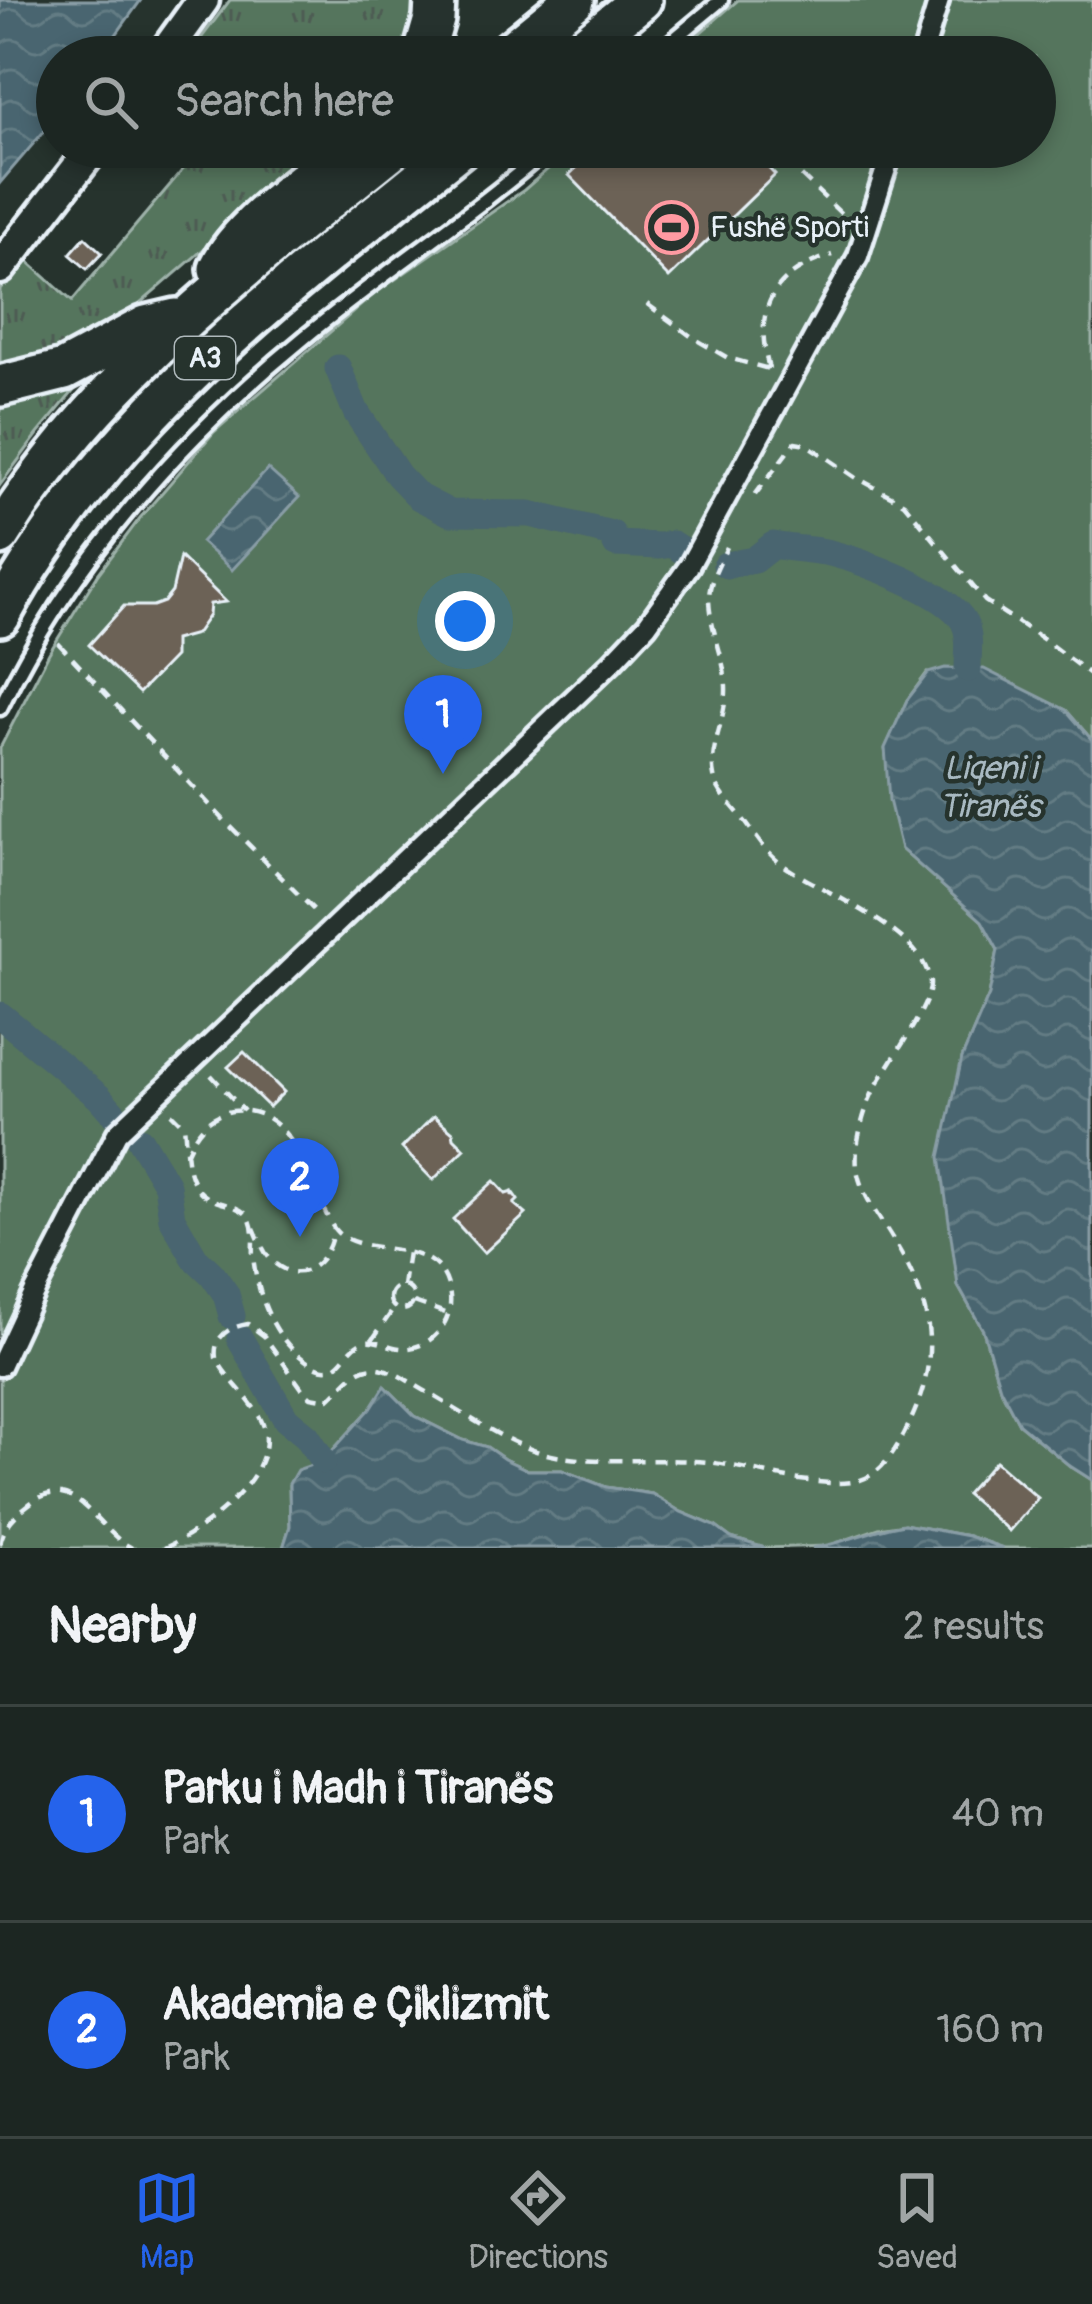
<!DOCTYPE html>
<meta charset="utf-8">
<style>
body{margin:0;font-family:Pangolin,sans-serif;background:#252e2a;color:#f1f3f6}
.you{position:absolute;left:465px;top:621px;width:42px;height:42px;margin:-30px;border:9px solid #fff;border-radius:50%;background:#1a73e8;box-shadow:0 0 0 18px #1a73e833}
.badge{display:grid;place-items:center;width:78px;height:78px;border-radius:50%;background:#2563eb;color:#fff;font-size:39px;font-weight:700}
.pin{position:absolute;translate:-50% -99px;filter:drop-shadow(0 3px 6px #0008)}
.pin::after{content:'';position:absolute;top:63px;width:42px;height:36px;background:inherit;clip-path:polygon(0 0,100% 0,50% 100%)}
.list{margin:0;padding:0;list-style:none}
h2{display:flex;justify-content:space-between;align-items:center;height:156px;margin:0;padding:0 48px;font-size:51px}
h2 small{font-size:39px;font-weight:400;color:#a0a5a5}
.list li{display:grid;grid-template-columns:78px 1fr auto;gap:36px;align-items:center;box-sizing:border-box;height:216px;padding:0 48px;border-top:3px solid #3a4340}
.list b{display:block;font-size:45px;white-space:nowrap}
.list p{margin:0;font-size:39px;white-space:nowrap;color:#a0a5a5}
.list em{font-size:39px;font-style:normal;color:#a0a5a5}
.icon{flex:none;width:66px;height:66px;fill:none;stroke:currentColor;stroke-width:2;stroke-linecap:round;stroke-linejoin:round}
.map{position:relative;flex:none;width:1092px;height:1548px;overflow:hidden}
.search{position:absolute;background:#1c2622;box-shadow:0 6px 18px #0003;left:36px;right:36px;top:36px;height:132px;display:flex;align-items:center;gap:30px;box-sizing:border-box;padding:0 42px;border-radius:66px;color:#a0a5a5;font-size:45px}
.sheet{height:588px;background:#1c2622}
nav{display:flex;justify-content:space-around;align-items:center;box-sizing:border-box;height:168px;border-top:3px solid #3a4340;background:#1c2622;font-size:33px;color:#a0a5a5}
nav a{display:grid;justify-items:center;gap:6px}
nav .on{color:#2563eb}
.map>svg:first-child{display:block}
.grass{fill:url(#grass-tufts);stroke:#9eb2aa;stroke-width:3}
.green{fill:#55745d;stroke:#9eb2aa;stroke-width:3}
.water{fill:url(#water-waves);stroke:#899da6;stroke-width:3}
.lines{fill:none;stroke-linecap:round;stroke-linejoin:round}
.canal{stroke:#49656f;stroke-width:27}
.building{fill:#6c6256;stroke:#e8f1f8;stroke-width:3}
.service-casing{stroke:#e8f1f8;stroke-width:21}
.pedestrian-casing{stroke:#e8f1f8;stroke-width:27}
.tertiary-casing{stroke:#e8f1f8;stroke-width:39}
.trunk-casing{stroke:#e8f1f8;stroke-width:48}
.path{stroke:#e8f1f8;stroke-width:4.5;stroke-dasharray:12 9;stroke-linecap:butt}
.service{stroke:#26332d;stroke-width:12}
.pedestrian{stroke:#26332d;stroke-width:18}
.tertiary{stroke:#26332d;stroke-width:30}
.trunk{stroke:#26332d;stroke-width:39}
.labels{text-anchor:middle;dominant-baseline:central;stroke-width:9;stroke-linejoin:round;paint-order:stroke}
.shield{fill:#26332d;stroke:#aeb8bb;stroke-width:3}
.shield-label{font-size:27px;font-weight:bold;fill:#e8f1f8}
.poi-label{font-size:30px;fill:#e8f1f8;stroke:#26332d;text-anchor:start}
.water-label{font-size:33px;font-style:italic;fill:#a8b9c1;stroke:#26332d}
</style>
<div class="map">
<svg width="1092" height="1548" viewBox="0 0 1092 1548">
<defs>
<pattern id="grass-tufts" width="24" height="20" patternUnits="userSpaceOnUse" patternTransform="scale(3)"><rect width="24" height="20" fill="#55745d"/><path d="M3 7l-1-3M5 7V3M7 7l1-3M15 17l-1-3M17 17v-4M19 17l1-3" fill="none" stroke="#4d5c53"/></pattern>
<pattern id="water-waves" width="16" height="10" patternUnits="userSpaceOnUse" patternTransform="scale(3)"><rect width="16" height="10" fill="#49656f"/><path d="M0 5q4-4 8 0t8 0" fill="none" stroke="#637c84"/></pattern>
</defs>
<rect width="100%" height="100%" fill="#26332d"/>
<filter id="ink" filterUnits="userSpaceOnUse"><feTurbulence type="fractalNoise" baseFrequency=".00833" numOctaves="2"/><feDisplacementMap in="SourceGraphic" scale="24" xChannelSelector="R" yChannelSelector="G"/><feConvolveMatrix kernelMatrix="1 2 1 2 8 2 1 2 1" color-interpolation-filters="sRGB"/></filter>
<g filter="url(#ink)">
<path class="grass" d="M230,0h198l-14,57h-227z
M202,147h120l-196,169 -40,60 -48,58 -38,51v-196l24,-31 48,43z"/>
<path class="green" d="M738,0h354v740l-26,-30 -34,-16 -105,-21 -20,27 -22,49 16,100 81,72 16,29 -9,45 -27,63 -4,228 25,44 17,58 19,36 51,42 22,14v68h-89l-35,-12 -64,-12 -25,4 -51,18 -63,2 -34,-10 -16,-12 -34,-14 -29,-18 -46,-7 -44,-17h-34l-24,-11 -17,-12 -24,-7 -48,-24 -29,-29 -15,21 -48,53 -26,10 -8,14 1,41 -7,22h-283v-800l49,-95 49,-79 42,-56 74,-86 160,-138 150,-104 49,-43h462v-90h-363z"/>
<path class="water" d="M0,0h141l-41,57h-43v59l-57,67z
M268,469l31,28 -67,73 -31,-28z
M945,668l39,1 82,41 26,30v740l-22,-14 -51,-42 -19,-36 -17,-58 -25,-44 -18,-129 22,-99 27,-63 9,-45 -16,-29 -81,-72 -12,-49 -4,-52 22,-48 21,-27z
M385,1386l30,30 48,24 24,7 17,12 24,11h34l44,17 46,7 29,18 34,14 16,12 34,10h-482l7,-22 -1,-42 8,-14 26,-9 48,-53z
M904,1524l64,12 35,12h-191c31,-4 60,-19 92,-24z"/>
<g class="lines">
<path class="canal" d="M338,368l18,44 42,63 21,22 31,16 80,1 82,20 4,10 43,2 13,-2 11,7
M726,565l28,-5 19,-15c19,4 39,4 57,8 32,8 118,39 134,69 7,14 4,31 4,47
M0,1015l99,82 15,17
M140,1140l27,45 5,33 23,40 17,16 14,20 6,22
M240,1339l46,80 21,17 16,25"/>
</g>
<path class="building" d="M598,147h150l27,28 -106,103 -100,-103z
M85,237l17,16 -15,16 -17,-15z
M180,557l46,45 -16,2 -1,11 -13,19 -22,6v17l-35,36 -50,-48 35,-39h29l11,-4 8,-10z
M244,1052l40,40 -15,15 -41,-40z
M434,1116l19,16 1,6 11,11 -32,31 -31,-32z
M494,1181l12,13 6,-2v4l1,-3 5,7 -4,4 12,10 -42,39 -31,-34z
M995,1461l43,37 -29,33 -43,-37z"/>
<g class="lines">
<defs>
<path id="service" d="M653,57l68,-57
M0,708c70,-145 181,-270 305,-371 80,-66 167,-122 245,-190"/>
<path id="pedestrian" d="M922,57l17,-57
M0,1366l34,-73 83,-160 495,-471 35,-37 42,-59 169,-310 35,-109"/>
<path id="tertiary" d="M162,57l41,-57
M0,268l94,-121"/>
<path id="trunk" d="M423,57l11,-38 1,-19
M504,57l70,-57
M571,57l70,-57
M219,269c20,-44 91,-91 129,-122
M0,386l64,-16 82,-44 30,-7
M0,535c98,-160 251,-272 394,-388
M0,616c106,-197 290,-331 460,-469"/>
</defs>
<use href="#service" class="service-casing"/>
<use href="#pedestrian" class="pedestrian-casing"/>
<use href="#tertiary" class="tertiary-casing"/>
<use href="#trunk" class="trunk-casing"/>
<path class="path" d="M771,147l77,73
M647,304l48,35 33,19 41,11
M769,369c-16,-60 3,-95 63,-114
M755,495l40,-53 11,2 51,34 47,25 81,98 58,38 49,37
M58,643l166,177 92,92
M211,1075l33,36
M171,1113l13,13c3,21 0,43 13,62 15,20 45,13 53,32 5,11 2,24 3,36 4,38 20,82 52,104 37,27 37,-14 60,-19 12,-2 24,6 35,7 29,3 53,-24 50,-52 -7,-62 -79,-36 -112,-63 -6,-5 -10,-16 -14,-23 -19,-40 -35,-106 -92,-99 -24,4 -36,21 -45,41
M254,1228c5,11 10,26 19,34 29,26 57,-2 60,-32
M403,1286l5,-34
M390 1298a12 12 0 1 1 24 0a12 12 0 1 1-24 0Z
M414,1302l34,12
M372,1340l23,-33
M0,1544c4,-18 14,-28 28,-39 47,-37 67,25 104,43
M164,1548c38,-15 115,-74 100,-121 -9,-26 -35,-44 -48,-69 -3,-21 12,-31 32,-34l16,12 39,54 8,7 17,3c15,-13 29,-37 51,-32 17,3 33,16 48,24 36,21 73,47 112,60 43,13 108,6 154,9 36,1 71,14 107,19 57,7 76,6 104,-46 39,-74 31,-127 -12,-196 -12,-20 -29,-41 -34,-64 -5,-23 4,-58 14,-80 12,-25 60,-88 58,-111 -5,-54 -112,-91 -151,-121 -17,-13 -27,-33 -41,-49 -9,-11 -22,-23 -24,-37 -6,-28 13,-58 12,-89 -1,-30 -17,-60 -17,-89 0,-17 11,-36 18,-51"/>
<use href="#service" class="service"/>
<use href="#pedestrian" class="pedestrian"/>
<use href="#tertiary" class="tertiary"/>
<use href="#trunk" class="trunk"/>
</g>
</g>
<defs>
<symbol id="stadium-ring" viewBox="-11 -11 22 22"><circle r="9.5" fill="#26332d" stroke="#ff9aa2" stroke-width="1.5"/><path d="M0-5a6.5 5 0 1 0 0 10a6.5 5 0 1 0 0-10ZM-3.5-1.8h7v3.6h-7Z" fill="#ff9aa2"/></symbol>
</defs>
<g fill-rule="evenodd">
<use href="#stadium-ring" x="642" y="198" width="59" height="59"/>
</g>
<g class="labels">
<rect class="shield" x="175" y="337" width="60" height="42" rx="9"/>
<g class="shield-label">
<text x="205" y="358">A3</text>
</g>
<g class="poi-label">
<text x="710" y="227">Fushë Sporti</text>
</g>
<g class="water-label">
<text x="990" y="768">Liqeni i<tspan x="990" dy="38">Tiranës</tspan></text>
</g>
</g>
</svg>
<div class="you"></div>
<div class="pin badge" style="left:443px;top:774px">1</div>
<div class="pin badge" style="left:300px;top:1237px">2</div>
<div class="search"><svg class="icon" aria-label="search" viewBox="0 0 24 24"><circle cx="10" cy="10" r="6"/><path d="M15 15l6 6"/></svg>Search here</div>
</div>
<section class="sheet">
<h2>Nearby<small>2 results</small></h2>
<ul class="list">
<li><span class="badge">1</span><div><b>Parku i Madh i Tiranës</b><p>Park</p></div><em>40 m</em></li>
<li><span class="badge">2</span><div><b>Akademia e Çiklizmit</b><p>Park</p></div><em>160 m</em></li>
</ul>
</section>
<nav>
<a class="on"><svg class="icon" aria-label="map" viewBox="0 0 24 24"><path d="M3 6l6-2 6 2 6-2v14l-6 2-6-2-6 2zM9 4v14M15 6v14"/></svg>Map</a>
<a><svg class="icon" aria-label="directions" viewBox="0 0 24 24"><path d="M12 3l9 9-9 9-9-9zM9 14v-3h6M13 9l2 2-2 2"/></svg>Directions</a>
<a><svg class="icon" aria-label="saved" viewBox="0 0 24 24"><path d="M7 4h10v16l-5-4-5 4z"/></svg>Saved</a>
</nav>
